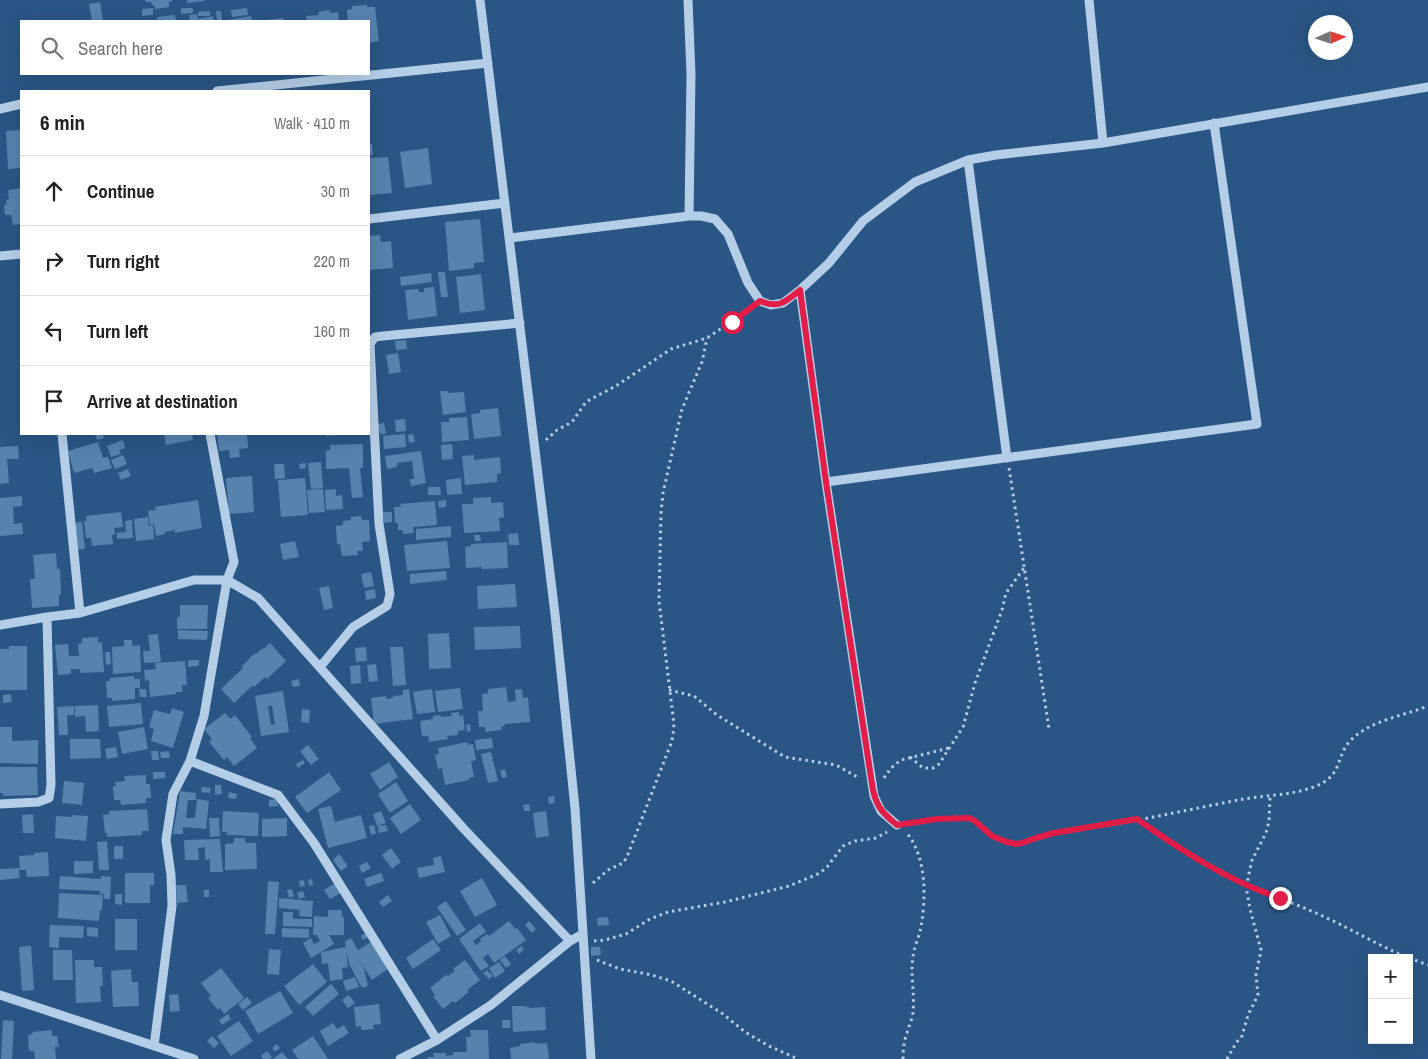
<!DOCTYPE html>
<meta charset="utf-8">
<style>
body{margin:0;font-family:"Archivo Narrow",sans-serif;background:#f2f2f2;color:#222}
.controls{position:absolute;right:15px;bottom:15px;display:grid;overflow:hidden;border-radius:0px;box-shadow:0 5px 20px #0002}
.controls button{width:45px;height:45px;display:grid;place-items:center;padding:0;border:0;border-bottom:1px solid #e0e0e0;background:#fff;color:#222;font:25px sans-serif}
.compass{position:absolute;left:1308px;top:15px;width:45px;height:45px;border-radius:50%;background:#fff;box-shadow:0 5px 20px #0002;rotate:87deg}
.stop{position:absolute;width:15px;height:15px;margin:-11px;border:4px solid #e11d48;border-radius:50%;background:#fff}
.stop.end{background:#e11d48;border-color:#fff;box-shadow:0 1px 5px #0008}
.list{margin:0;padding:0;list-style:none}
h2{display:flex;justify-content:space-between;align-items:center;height:65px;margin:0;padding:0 20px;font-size:21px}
h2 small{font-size:16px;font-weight:400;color:#767676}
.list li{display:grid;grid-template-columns:32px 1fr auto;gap:15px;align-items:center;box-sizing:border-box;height:70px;padding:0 20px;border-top:1px solid #e0e0e0}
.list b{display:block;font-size:19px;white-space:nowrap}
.list em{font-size:16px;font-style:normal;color:#767676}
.icon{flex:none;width:28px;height:28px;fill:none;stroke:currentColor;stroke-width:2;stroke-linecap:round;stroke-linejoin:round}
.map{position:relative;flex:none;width:1428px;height:1059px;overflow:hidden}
.search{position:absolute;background:#fff;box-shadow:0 5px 20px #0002;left:20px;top:20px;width:350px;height:55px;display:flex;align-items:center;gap:12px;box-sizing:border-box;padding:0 18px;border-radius:0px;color:#767676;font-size:19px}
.panel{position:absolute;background:#fff;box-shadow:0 5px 20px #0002;left:20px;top:90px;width:350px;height:345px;border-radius:0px}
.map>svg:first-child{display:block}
.building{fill:#5682ae;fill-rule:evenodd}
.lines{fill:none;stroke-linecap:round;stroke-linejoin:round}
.path{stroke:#b5cee7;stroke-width:3;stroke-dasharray:2.5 4;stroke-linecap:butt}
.minor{stroke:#b5cee7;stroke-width:9}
.route{stroke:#e11d48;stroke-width:6}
</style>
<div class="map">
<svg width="1428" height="1059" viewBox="0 0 1428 1059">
<rect width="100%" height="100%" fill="#2a5685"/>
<path class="building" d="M145,0h27v2h-3v5l-14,2 -1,-4h-2l-1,-3h-5z
M187,0h18v1l-18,2z
M100,2l3,19h-11l-3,-17z
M367,5v2h8l4,34 -10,2v-22h-21l-1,-11 5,-1v-3z
M153,8v7l-11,1v-7z
M181,8h12v5l-12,1z
M247,8l1,7 -16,2 -1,-7z
M330,10v3l8,-1 1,9h-32l-1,-5 13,-1 -1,-3z
M210,11v5h-12v-4z
M216,11h5l1,10h-5z
M197,14l1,5 15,-3 1,5h-24l-1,-6z
M175,15l1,6h-18l-1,-4z
M251,16l1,5h-23l-1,-1z
M283,18l1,3h-18v-1z
M21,130v38l-13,1 -2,-38z
M369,144h3l1,11h-4z
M428,148l4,36 -27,4 -5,-36z
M388,157l4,36 -23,2v-37z
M21,188v36l-8,1 -2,-10h-6l-1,-10h3l-1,-5 3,-1 -1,-9z
M480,219l4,43 -10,1v5l-25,3 -4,-49z
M380,235l1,7 10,-1 2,27 -24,2v-34z
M438,272h7l3,25h-7z
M431,273l1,9 -31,4 -1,-9z
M481,274l4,36 -25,3 -4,-36z
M434,287l3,29 -29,4 -3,-30 13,-1 1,3h5v-4z
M406,340l1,9 -11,1 -1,-9z
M398,353l3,19 -12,2 -3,-19z
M440,391h8v2l16,-1 2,20 -23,3z
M498,408l3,28 -27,3 -3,-25 9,-1v-3z
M467,417l2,23 -27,2 -1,-20h8v-4z
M405,419l1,12 -10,1 -1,-12z
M384,423l2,11h-6l-2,-10z
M95,434h8l1,4 -7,2z
M164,434h28l1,6 -27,5z
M217,434h30l1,14 -9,1 1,8 -10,1 -1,-8 -10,1z
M326,434h13v1l-13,1z
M405,434l1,13 -22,2 -1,-13z
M413,434l2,8 -6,1 -1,-8z
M123,440l2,8 -6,2 2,4 -10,3 -4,-11z
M98,442l5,16 5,-1 4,11 -18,5 -2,-5 -18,5 -6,-22z
M363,444v24h-3l3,29 -11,1 -3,-30 -23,1v-18l4,-1v-5z
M452,444l1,15 -11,1 -1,-15z
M18,446l1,13h-12l2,24 -9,1v-37z
M421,451l5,32 -15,3 -1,-7h4l-2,-18 -15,2v4l-10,2 -2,-13z
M123,455l4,9 -12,5 -4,-9z
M474,455v5l26,-3 1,16 -4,1v8l-32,3 -3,-29z
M321,462l2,26 -12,1 -3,-26z
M305,463l1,5 -6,1 -1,-5z
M274,464h10l1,14 -10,1z
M128,469l3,7 -10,4 -3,-7z
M252,476l2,36 -25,2 -3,-36z
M305,478l3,37 -27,2 -3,-37z
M461,478l1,16 -15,1 -1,-15z
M428,487h12l1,8h-13z
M323,489l2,23 -16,1 -2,-23z
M336,489v7l6,-1 1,14 -17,1 -1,-20z
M22,496v10l-9,1 1,17 8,-1 1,11 -23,2v-38z
M491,497v6l12,-1 1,15 -5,1 1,13 -36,2 -2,-29h11v-6z
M198,500l4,28 -27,5v-3l-10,2v2l-9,2 -2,-12 -4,1 -2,-14 8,-1 -1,-3z
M446,500v7l-7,1 -1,-7z
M435,501l2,24 -24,2 1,6 -11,1v-4h-5v-7h-3l-1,-16h7l-1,-3z
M121,512l2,15 -9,1 1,7h-3l1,9 -21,2 -1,-8h-5l-2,-17h3l-1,-5z
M383,512h9v10l-8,1z
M361,516l1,4h7l1,21 -8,1 1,9h-6l1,4 -16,1 -2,-12h-3l-1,-18 7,-1v-4l8,-1v-3z
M148,517l1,9 4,-1 1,14 -18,2 -2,-22z
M132,520l1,18 -16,1v-6l9,-1 -1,-11z
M82,522l3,27 -10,1 -3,-27z
M451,526v11l-35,3v-11z
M518,533l1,12h-10l-1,-11z
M474,535h6l1,6h-6z
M295,541l4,16 -16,3 -3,-16z
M447,541l3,27 -43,3 -3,-26z
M507,542l1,26 -26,1v-2l-16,1 -1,-21 6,-1v-2z
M56,553l1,16h3l1,25 -2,1v11l-27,2 -2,-29h5l-2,-24z
M446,571l1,9 -37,4v-10z
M371,572l3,14 -10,2 -3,-14z
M515,584l2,23 -39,2 -1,-23z
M329,586l4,22 -9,2 -5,-22z
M375,589l1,9 -10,2 -1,-9z
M180,605h28l-1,24h-30v-12h3z
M520,626l1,22 -46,2 -1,-23z
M178,630l30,1 -1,9 -29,-1z
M449,633l2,35 -22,1 -1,-35z
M158,634l3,28 -17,1 -1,-12h7l-2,-16z
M98,637v6l4,-1 2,30 -24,1v-4h-9v5l-13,1 -3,-30 13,-1 1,12h10l-1,-12 4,-1v-5z
M124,640h8v6l8,-1 1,27 -28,2 -1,-27 12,-1z
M270,643l16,18 -19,18 -2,-2 -11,10 -2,-1 -18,17 -13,-14 22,-21 -1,-2 13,-13 1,1 7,-6 1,1z
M9,646h18v44h-27v-41h9z
M366,647l1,14 -11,1 -1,-14z
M390,647h13l3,38 -13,1z
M105,652h5l1,12 -5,1z
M188,660h11v6l-11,1z
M185,661l2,24h-5v7h-6v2l-26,3 -1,-17 -4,1 -1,-11 12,-1 -1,-6z
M376,664l2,17 -9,1 -2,-17z
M360,665l1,18 -10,1 -1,-18z
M134,676v3h6v9h-5v11l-23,2v-3h-5l-1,-17h4v-3z
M299,679l1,7 -7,1 -2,-6z
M506,687l2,15 8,-1 -1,-11 7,-1 1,9 5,-1 2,25 -26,2 1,2 -4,1 1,3 -17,2v-5h-6l-1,-16h5l-1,-17 6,-1v-4z
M460,688l3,21 -25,3 -3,-21z
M139,689h7l1,8h-7z
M409,689l4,30 -39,5 -3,-26 15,-2v3l7,-1v-2l10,-1v-5z
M432,689l3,23 -18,2 -4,-22z
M283,691l6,41 -28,4 -6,-40zM268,706h4l3,18 -4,1z
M11,694l1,8 -9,1v-8z
M141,703l2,21 -34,3 -2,-21z
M98,705l1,26 -13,1 -1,-16 -10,1v-11z
M74,706v9h-7l1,20h-9l-2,-28z
M172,708l12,4 -11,36 -22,-7 3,-12 -5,-2 5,-17 16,4z
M302,709l8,1 -1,13 -8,-1z
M459,712v4l4,-1 2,15 -7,1v4l-11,1 1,3 -19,3 -1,-6h-6l-2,-15 13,-2v-3l7,-1 1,2 11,-1 -1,-3z
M225,713l5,6 5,-4 17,22 -2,1 7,10 -23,18 -7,-9 -3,3 -15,-18 3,-3 -8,-10z
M470,724l1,7 -4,1 -1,-7z
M0,727h12v14l26,-1v24l-38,-1z
M144,727l4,22 -26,5 -4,-22z
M492,738l1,10 -17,2 -1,-10z
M70,739h30l1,19 -31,1z
M467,742l1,3 5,-1 3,16 -5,1 3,16 -5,1v2l-24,5 -3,-17 -4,1 -3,-14 4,-1 -1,-6z
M308,745l11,14 -8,6 -11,-14z
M116,747l2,10 -11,2 -2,-10z
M151,751h7l1,9h-7z
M169,751l1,7h-9l-1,-6z
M491,752l7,29 -10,2 -7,-29z
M303,760l2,3 -7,5 -2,-4z
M389,762l9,15 -18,13 -10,-16z
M0,767h37l1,28 -35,1v-3h-3z
M505,769l2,8 -5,1 -2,-7z
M153,772h12v6l-12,1z
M329,772l12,18 -34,23 -12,-16z
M146,775v9h4l1,14h-5v5l-25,2 -1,-5h-6l-1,-14h3l-1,-4 10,-1 -1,-5z
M64,781l20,2 -2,22 -20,-2z
M396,782l12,19 -18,12 -12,-19z
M215,785h6l1,9 -7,1z
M202,787l9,1 -1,5 -9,-1z
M180,791l16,2v7h-8l-2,18h9l2,-19 12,2 -3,28 -23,-2v7h-10z
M229,792l8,2 -1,5 -8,-1z
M554,796l1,7 -6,1 -1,-7z
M277,799l1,7 -9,1v-7z
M410,804l11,16 -20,14 -11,-16z
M529,804l1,7h-6l-1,-6z
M331,806l4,16 26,-7 6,23 -39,10 -10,-39z
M147,809l2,22h-7v4l-35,2v-4h-2l-2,-18 6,-1v-3z
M223,811l36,2 -1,23 -31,-1v-3h-5z
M381,811l5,12 -9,3 -4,-12z
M546,811l3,25 -13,2 -3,-25z
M33,814l1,19h-11l-1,-18z
M72,815l16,1 -2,25 -31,-3 1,-22 16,1z
M209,818h10l1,18 -10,1z
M287,818v18l-25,1v-18z
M374,825l2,9 -5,1 -2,-9z
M386,825l2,6 -9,2 -1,-7z
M234,838h11v5h11l1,26 -32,1v-26l9,-1z
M220,839l3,33h-13v-13l-5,1v-13l-7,1 1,12h-14l-1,-20z
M107,841l2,29h-10l-2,-28z
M114,846h9v13h-9z
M391,848l10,14 -9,7 -10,-14z
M48,852l1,24 -22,1 -1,-7h-7l1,8 -20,2v-11l20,-1 -1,-12 15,-1v-2z
M339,854l9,12 -7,5 -8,-11z
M441,856l4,16 -26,6 -2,-10 17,-3 -1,-7z
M74,861h19v12l-19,1z
M367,862l4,6 -9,5 -3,-7z
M125,873h29v12h-4v18h-25z
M381,873l3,8 -17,6 -3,-8z
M60,876l41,3v-3l10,1 -1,22h-6v-5h-4v-3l-41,-2z
M482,878l15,27 -22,12 -15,-26z
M312,879l1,6 -4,1 -1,-6z
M304,880l1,6 -5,1 -1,-6z
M268,881l11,1 -4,52h-10z
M335,883l6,10 -11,6 -6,-9z
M176,885h10l2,17 -11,1z
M292,889l2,7 -5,2 -2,-8z
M204,890h5v7h-5z
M303,891l2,6 -6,2 -2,-6z
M59,893l44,2 -1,15h-2l-1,11 -41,-3z
M115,894h7v11l-7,-1z
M388,895l4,6 -9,6 -4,-5z
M279,898l34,3 -1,16 -13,-1 1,-6 -21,-2z
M446,901l20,29 -9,6 -20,-29z
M328,910h14v7h2v18h-15l5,9 -23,14 -8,-15 8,-5 3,6 6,-3 -3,-6h-4l1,-19 14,1z
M283,912h10v7h19v8l-29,-1z
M440,915l11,21 -13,8 -12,-22z
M608,917l1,8 -11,1 -1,-8z
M115,919h22v31h-22z
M509,921l6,8 2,-1 9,12 -32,23 -6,-9 -5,4 6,8 -8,5 -22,-32 21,-16 6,9 -13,9 3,4 5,-4 -1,-2 7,-5 2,2z
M529,921l7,8 -4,4 -7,-8z
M50,925l34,1 -1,12 -24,-1v11l-10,-1z
M87,927l11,1v9l-11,-1z
M282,928l27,1v9l-27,-1z
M368,931l3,5 -8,4 -2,-4z
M351,938l7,12 13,-8 17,27 -16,11 -20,-30 12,19 4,17 -6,2 -12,-22 -4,-16 2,17 -6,1 1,11 -13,2 -2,-18 -6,1 -1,-12 25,-5 -1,-6z
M433,939l8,11 -28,19 -7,-11z
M31,946l3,44 -12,1 -3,-44z
M521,946l3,4 -5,4 -3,-4z
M591,947h9l1,8 -10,1z
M269,949l12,1 -2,25 -12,-1z
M53,950h19l1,30h-20z
M505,956l6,8 -5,4 -6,-8z
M75,960h19v7h8l1,19h-3l1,16 -25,1z
M465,960l15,20 -13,10 2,2 -14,11 -2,-2 -10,8 -10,-13 2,-1 -5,-7 16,-13 2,1 7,-5 -2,-2z
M499,962l6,9 -10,7 -6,-10z
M313,964l14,18 -28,23 -15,-19z
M221,968l23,30 -20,16 -4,-6 -2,2 -10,-12 3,-2 -10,-13z
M131,969l1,13h6l1,24 -26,1 -2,-36z
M487,970l6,6 -4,3 -6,-6z
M355,977l4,10 -13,4 -3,-10z
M331,984l8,10 -26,22 -8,-9z
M280,991l13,22 -35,21 -13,-23z
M178,994l2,17 -10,1 -1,-17z
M349,995l6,8 -7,5 -6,-8z
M247,997l5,6 -9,7 -5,-6z
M379,1004l2,20 -8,1 1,4 -13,1v-4l-5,1 -2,-20z
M512,1006h10l7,1v1l16,-1 1,23 -33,2z
M228,1014l3,5 -9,6 -3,-5z
M3,1020l11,1 -2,38h-11z
M502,1020h8v8h-8z
M239,1021l14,20 -22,15 -14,-20z
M333,1023l4,6 7,-4 5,8 -21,13 -8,-15z
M52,1030v6h5l2,11h-4l1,12h-21l-1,-8h-5l-1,-16 5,-1 -1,-2z
M470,1030h18l1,29h-61l-1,-2h7l-1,-4h13v3l7,-1v-3h14l-1,-15h5z
M212,1036l7,7 -5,5 -7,-7z
M313,1036l15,23h-30l-6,-9z
M535,1042v2l12,-1 2,16h-38l-1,-11 10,-2v-2z
M277,1044l3,4 -5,4 -3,-4z
M267,1051l5,6 -3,2h-6l-2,-3z
M282,1052l6,7h-15z"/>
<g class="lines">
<path class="path" d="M546,440l11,-10 15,-8 14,-20 7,-4 23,-12 55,-37 36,-11 45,-30
M1009,468l40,261
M669,690l25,6 23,19 68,42 51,8 23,13
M910,757l13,11h10l6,-4 24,-37 12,-44 27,-73 4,-17 18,-25
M884,778l7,-10 10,-8 48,-12
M1137,820c36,24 72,48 112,66 22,10 45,17 67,27 32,14 61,32 93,45
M909,824c19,-1 38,-9 58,-6 8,1 12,8 18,13 28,22 40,8 69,2 62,-7 123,-21 184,-33 25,-5 54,-4 78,-14 28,-11 19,-31 36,-47 20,-19 51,-23 76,-33
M593,883l15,-13 15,-7 4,-6 45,-116 2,-13 -1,-12 -14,-115 2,-88 2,-20 19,-84 20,-47 5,-24
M594,941l11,-1 21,-6 24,-15 18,-7 57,-10 64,-16 31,-13 7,-6 16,-21 12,-5 21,-3 11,-6
M1409,958l19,7
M597,960l23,9 32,6 19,6 52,33 22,18 24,14 29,13
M903,1059c0,-9 1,-18 4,-26 2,-8 6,-15 6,-22 2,-18 -3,-36 0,-54 1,-10 6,-20 8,-30 5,-30 6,-70 -15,-95
M1227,1059l9,-16 6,-7 6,-21 10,-20 -2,-20 5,-25 -11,-41 -3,-17 1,-14 4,-18 14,-27 3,-12 1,-25"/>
<path class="minor" d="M480,0l75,614 20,194 16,251
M688,0l3,74 -2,142
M1089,0l14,143
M217,91l271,-28
M0,109l21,-5
M968,160l39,298
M369,219l136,-16
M510,238l179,-22h12l14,3 13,15 20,49 12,18 11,4 12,-2 17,-13 29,-27 34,-42 52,-39 53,-22 28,-5 107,-12 325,-56
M0,256l21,-2
M800,290l26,192 48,314 7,15 16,14
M62,434l18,179
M826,482l431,-58 -43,-301
M0,625l47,-8 33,-4 114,-33h33l31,18 206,231 106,112
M320,667l33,-40 34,-21 3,-12 -11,-70 -9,-180 5,-7 8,-1 137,-13
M190,761l88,34 36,48 123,197
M0,804l38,-2 11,-4 2,-13 -4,-168
M0,995l194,64
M154,1046l18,-140 -1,-31 -5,-35 7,-46 17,-33 14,-45 23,-136 7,-18 -24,-128
M400,1059l37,-19 54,-35 79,-64 13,-7"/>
</g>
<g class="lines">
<path class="route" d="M732,322l28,-21c19,8 25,1 40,-11l26,192 46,302c3,21 9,28 25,41l40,-6 32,-1 6,3 17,15 15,6 9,2 6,-1 14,-5 18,-5 83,-14c44,31 91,62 143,79"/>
</g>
</svg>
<div class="controls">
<button>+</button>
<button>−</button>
</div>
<svg class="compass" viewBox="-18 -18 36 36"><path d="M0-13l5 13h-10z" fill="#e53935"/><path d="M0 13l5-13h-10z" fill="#767676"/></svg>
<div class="stop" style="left:732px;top:322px"></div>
<div class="stop end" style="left:1280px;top:898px"></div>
<div class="search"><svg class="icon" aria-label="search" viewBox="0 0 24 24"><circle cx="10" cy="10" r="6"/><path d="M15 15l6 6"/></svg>Search here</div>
<section class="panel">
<h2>6 min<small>Walk · 410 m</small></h2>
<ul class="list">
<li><svg class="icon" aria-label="ahead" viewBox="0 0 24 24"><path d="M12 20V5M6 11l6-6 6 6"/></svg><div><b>Continue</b></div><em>30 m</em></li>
<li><svg class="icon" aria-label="right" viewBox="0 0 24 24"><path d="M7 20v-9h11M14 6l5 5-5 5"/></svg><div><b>Turn right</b></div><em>220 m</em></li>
<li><svg class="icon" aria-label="left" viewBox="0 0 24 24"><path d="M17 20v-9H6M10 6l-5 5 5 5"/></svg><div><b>Turn left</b></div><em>160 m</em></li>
<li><svg class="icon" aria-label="arrive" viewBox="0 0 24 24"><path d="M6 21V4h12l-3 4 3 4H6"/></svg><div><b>Arrive at destination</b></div></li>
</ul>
</section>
</div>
